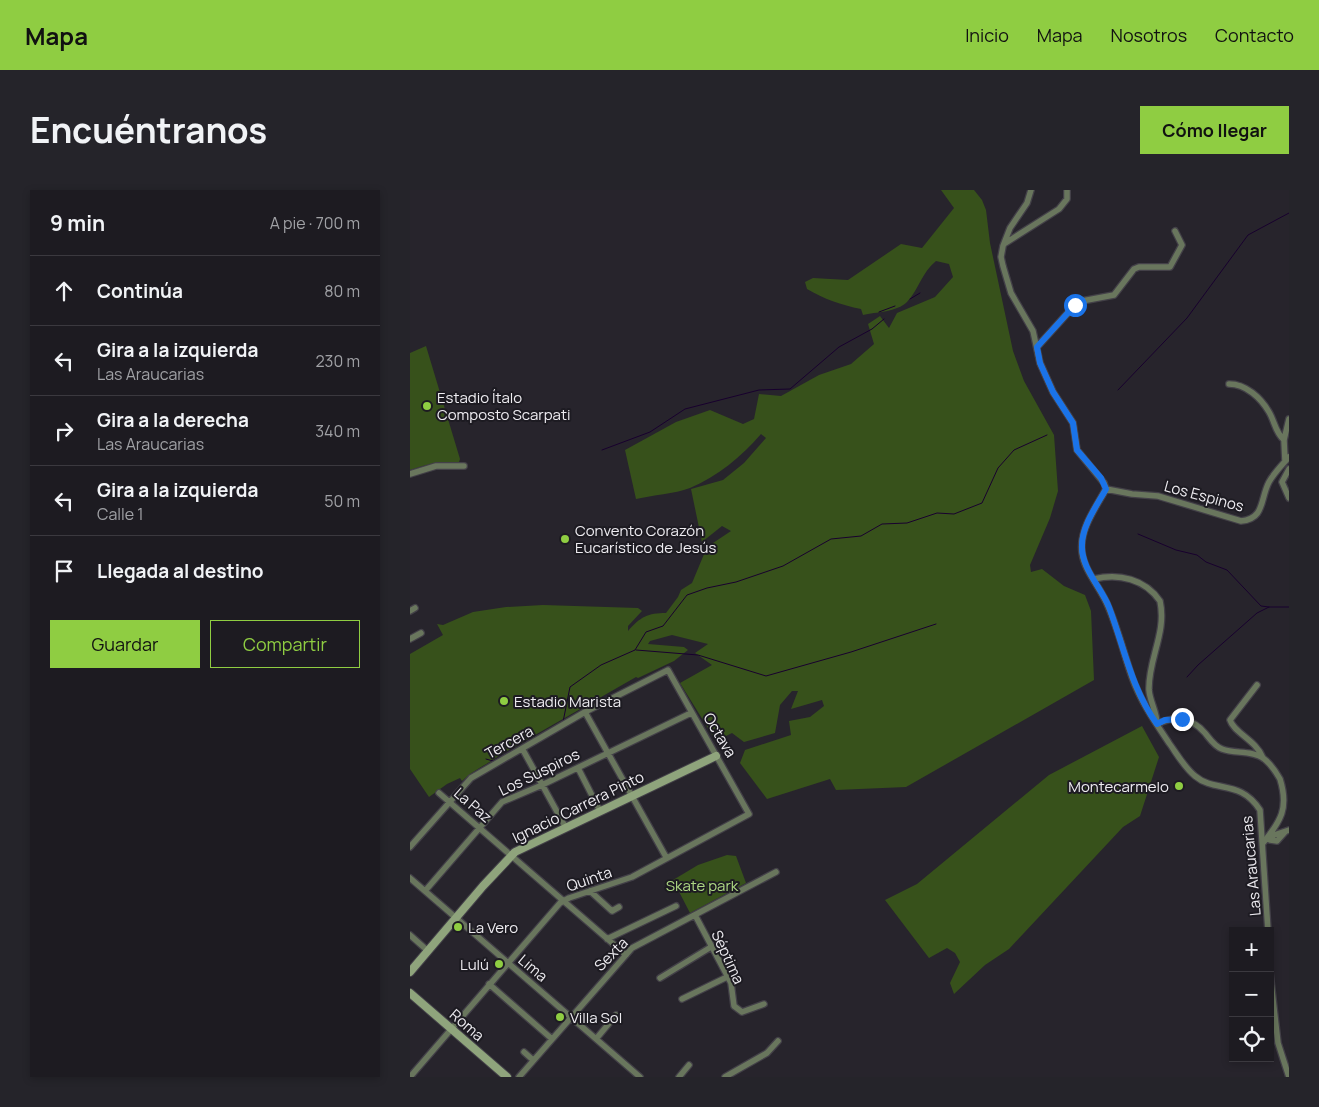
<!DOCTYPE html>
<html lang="es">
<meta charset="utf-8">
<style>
body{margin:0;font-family:Manrope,sans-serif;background:#25242a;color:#f1f3f6}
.controls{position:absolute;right:15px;bottom:15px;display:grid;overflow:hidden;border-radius:0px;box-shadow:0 2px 8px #0003}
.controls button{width:45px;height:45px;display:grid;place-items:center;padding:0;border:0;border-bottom:1px solid #3b393f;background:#1d1b21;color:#f1f3f6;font:25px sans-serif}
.stop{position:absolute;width:15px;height:15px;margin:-11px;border:4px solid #1a73e8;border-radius:50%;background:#fff}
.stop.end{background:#1a73e8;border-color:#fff;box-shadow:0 1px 5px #0008}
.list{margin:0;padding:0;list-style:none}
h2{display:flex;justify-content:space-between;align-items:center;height:65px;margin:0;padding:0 20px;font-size:21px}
h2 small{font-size:16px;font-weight:400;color:#a0a1a5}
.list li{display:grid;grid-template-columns:32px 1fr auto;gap:15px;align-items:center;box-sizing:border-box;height:70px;padding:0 20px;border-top:1px solid #3b393f}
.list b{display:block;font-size:19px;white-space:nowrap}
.list p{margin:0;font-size:16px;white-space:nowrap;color:#a0a1a5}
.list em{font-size:16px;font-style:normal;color:#a0a1a5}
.actions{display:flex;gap:10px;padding:15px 20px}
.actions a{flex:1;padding:11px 0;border:1px solid #8fcd42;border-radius:0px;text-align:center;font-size:18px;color:#8fcd42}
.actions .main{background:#8fcd42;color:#111}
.icon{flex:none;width:28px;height:28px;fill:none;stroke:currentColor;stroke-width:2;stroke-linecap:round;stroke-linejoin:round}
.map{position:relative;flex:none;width:879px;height:887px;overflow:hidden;border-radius:0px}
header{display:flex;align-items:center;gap:30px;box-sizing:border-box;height:70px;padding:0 25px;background:#8fcd42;color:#111}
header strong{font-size:24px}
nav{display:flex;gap:28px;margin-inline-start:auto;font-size:18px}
.intro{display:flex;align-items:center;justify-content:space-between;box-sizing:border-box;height:120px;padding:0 30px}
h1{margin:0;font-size:35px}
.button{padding:12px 22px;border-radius:0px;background:#8fcd42;color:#111;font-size:18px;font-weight:700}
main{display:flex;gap:30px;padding:0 30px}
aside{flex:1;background:#1d1b21;border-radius:0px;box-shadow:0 2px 8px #0003}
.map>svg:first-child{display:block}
.green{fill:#37511b}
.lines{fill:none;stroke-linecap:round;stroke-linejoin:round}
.stream{stroke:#18002e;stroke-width:1}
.street-casing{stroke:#434048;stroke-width:8}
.secondary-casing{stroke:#434048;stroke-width:10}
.street{stroke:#69765d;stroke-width:5.5}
.secondary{stroke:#8fa47c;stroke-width:8}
.route{stroke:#1a73e8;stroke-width:6}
.poi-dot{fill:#8fcd42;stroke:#1d1b22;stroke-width:2}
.labels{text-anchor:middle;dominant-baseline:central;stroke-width:4;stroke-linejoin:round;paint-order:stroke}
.poi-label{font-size:15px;fill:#eeecf1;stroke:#1d1b22;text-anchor:start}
.street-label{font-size:15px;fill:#eeecf1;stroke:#1d1b22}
.park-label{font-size:15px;fill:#aed984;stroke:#1d1b22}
</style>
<header>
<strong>Mapa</strong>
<nav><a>Inicio</a><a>Mapa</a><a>Nosotros</a><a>Contacto</a></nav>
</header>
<div class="intro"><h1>Encuéntranos</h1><a class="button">Cómo llegar</a></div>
<main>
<aside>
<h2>9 min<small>A pie · 700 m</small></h2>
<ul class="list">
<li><svg class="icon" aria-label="ahead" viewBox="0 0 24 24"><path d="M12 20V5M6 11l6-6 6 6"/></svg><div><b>Continúa</b></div><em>80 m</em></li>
<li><svg class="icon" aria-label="left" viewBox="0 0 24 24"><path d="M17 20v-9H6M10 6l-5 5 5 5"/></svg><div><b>Gira a la izquierda</b><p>Las Araucarias</p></div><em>230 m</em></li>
<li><svg class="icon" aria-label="right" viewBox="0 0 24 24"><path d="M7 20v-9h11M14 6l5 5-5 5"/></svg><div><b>Gira a la derecha</b><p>Las Araucarias</p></div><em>340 m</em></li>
<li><svg class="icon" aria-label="left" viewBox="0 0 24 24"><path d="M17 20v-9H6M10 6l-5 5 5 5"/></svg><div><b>Gira a la izquierda</b><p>Calle 1</p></div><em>50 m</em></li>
<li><svg class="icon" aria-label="arrive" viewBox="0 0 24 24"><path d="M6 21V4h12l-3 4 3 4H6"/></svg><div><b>Llegada al destino</b></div></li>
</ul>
<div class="actions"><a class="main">Guardar</a><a>Compartir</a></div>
</aside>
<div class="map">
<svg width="879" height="887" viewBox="0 0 879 887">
<rect width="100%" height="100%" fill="#27242c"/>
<path class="green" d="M531,0h33l8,10 4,10 4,33 23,108 11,30 30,54 4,56 -8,27 -20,47 1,7 11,-3 22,17 21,9 6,16 3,69 -188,107 -70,3 -6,-11 -63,20 -27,-36 5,-13 46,-15 -2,-14 21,-4 14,-11 -2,-6 -31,9 7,-18h-6l-12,14 -5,28 -31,9 -12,-9 -16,8 -36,-58 32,-18 -17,-12 13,-9 -36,-9 -22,6 -2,3 36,3 4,3 -14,11 -36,17 -2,-1 -136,78c-12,9 -27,15 -38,26l-2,-3 -13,6 -18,13 -19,-28v-115l33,-19 -6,-11 6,1 30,-13 33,-5 37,-2 95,3 4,3 -14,15v5c12,-14 20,-18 38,-18l12,-16 3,-7 11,-7 15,-36 24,-16 -9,-5 -20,16 -11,-53 32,-9 21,-17 22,-25 -5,-4c-20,23 -43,42 -71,54 -16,6 -37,7 -54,11l-11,-49 51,-28 34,-12 33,14 11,-5 5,-25 22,2 38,-21 32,-11 23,-20 -6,-20 12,-8 9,12 8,-15 38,-16 18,-20 -4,-13 -13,-3c-14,11 -17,28 -29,41 -10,10 -31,10 -44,13l-2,-6c-20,-4 -37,-10 -54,-20l-2,-7 8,-4 35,2 53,-36 21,4 32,-40z
M16,156l34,113 -1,3 -33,3 -16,5v-117z
M732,536l17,31 -19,59 -17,11 -114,122 -24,16 -31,29 -4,-11 10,-21 -5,-9 -8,-5 -18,10 -44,-58 32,-16 132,-109z
M317,665l9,1 10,27 -56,30 -17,-33 25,-15z"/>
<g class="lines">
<path class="stream" d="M500,109l10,-6
M469,122l16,-6
M708,200l69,-72 61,-83 41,-22
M192,260l48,-18 35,-23 74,-19 31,-1 49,-42 33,-18 12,-10
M728,344l38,16 21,5 9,7 21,8 34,36 8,1
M226,460l62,5 68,21 85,-24 85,-28
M777,487l11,-12 59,-52 12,-6h20
M153,532l7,-35 31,-22 34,-15 11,-18 17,-6 24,-31 20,-7 29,-6 47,-16 48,-27 30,-3 21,-12 25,-1 30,-10 17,1 28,-11 16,-35 16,-18 33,-15
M76,569l7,2 36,-20"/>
<defs>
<path id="street" d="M621,0l-4,13 -17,25 -7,18 -2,11 2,9 8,27 22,38 7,32 13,29 20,31 4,27 27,33 2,6c-10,18 -27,41 -24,63 2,19 19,36 26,54 10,23 16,48 24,71 9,25 23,45 37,66 8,11 15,24 26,33 20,17 45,3 65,34l8,121
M594,54l55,-35 8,-10v-9
M627,157l38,-42 7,-4 32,-6 20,-26 5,-2h31l12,-22 -7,-14
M819,194c17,0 32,14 40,28 6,10 6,20 15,28
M875,271l-1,-21 5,-21
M879,279l-7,13 7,16
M0,284l26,-8h28
M696,299l26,5 26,2 83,25c24,-2 19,-22 28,-39 5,-9 13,-17 20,-25
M684,389c25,-6 51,0 66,22 7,32 -12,58 -11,89 1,12 8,22 8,34 18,-9 35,-6 48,9 5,6 9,13 17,16 13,5 29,1 41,9 7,5 13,14 17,21 9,29 1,42 -17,64
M0,421l5,-3
M0,449l11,-6
M847,495l-27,35c4,13 26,20 33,38
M175,522l81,145
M113,560l43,78
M168,578l22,43
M29,603l187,162
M861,648l3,-3 15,-5
M860,650l7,1 8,-9
M0,657l61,-69 114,-66 83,-42 81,144 -117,63 -63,21 -9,5 -150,174
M0,688l230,199
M15,701l77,-89 40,-17 149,-72
M180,701l22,20 7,-4
M285,725l36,68 3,23 8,6 22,-8
M0,745l18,16
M197,749l69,-33
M860,783l8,70 11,34
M250,788l51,-31
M79,794l63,55
M272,809l45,-22
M186,849l20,-24
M114,862l9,8
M109,887l113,-129 144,-76
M269,887l10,-12
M315,887l42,-24 11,-12"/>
<path id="secondary" d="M0,782l73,-86 32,-34 201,-96
M0,803l97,84"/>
</defs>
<use href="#street" class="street-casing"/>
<use href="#secondary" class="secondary-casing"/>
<use href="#street" class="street"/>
<use href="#secondary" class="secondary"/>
</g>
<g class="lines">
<path class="route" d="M665,115l-38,42 3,16 13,29 20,31 4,27 24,28 5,11c-9,16 -24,37 -24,56 -1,23 19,42 27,62 15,40 23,83 48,117l8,-4 17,-1"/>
</g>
<g class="poi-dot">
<circle cx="17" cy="216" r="5"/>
<circle cx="155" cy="349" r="5"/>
<circle cx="94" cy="511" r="5"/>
<circle cx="769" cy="596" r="5"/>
<circle cx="48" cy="737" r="5"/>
<circle cx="89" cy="774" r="5"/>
<circle cx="150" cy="827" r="5"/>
</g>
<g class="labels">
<g class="poi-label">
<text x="27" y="207">Estadio Ítalo<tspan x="27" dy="17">Composto Scarpati</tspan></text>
<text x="165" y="340">Convento Corazón<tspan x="165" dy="17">Eucarístico de Jesús</tspan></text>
<text x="104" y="511">Estadio Marista</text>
<text x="759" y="596" text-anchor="end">Montecarmelo</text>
<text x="58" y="737">La Vero</text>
<text x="79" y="774" text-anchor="end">Lulú</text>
<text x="160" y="827">Villa Sol</text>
</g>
<g class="street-label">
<text transform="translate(794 306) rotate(15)">Los Espinos</text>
<text transform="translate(310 545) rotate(59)">Octava</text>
<text transform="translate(99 552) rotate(-29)">Tercera</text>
<text transform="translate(129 582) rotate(-26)">Los Suspiros</text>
<text transform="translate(63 615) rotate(41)">La Paz</text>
<text transform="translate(168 617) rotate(-26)">Ignacio Carrera Pinto</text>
<text transform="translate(841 676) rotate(-95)">Las Araucarias</text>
<text transform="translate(179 689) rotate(-19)">Quinta</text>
<text transform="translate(201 764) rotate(-45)">Sexta</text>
<text transform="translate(318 767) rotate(65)">Séptima</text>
<text transform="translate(123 778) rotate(40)">Lima</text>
<text transform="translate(57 835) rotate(41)">Roma</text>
</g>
<g class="park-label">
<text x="292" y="695">Skate park</text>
</g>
</g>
</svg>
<div class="controls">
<button>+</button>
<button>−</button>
<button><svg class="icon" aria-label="locate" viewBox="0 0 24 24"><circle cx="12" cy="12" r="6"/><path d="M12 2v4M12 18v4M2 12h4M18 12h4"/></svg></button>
</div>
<div class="stop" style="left:665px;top:115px"></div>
<div class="stop end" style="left:772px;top:529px"></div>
</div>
</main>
